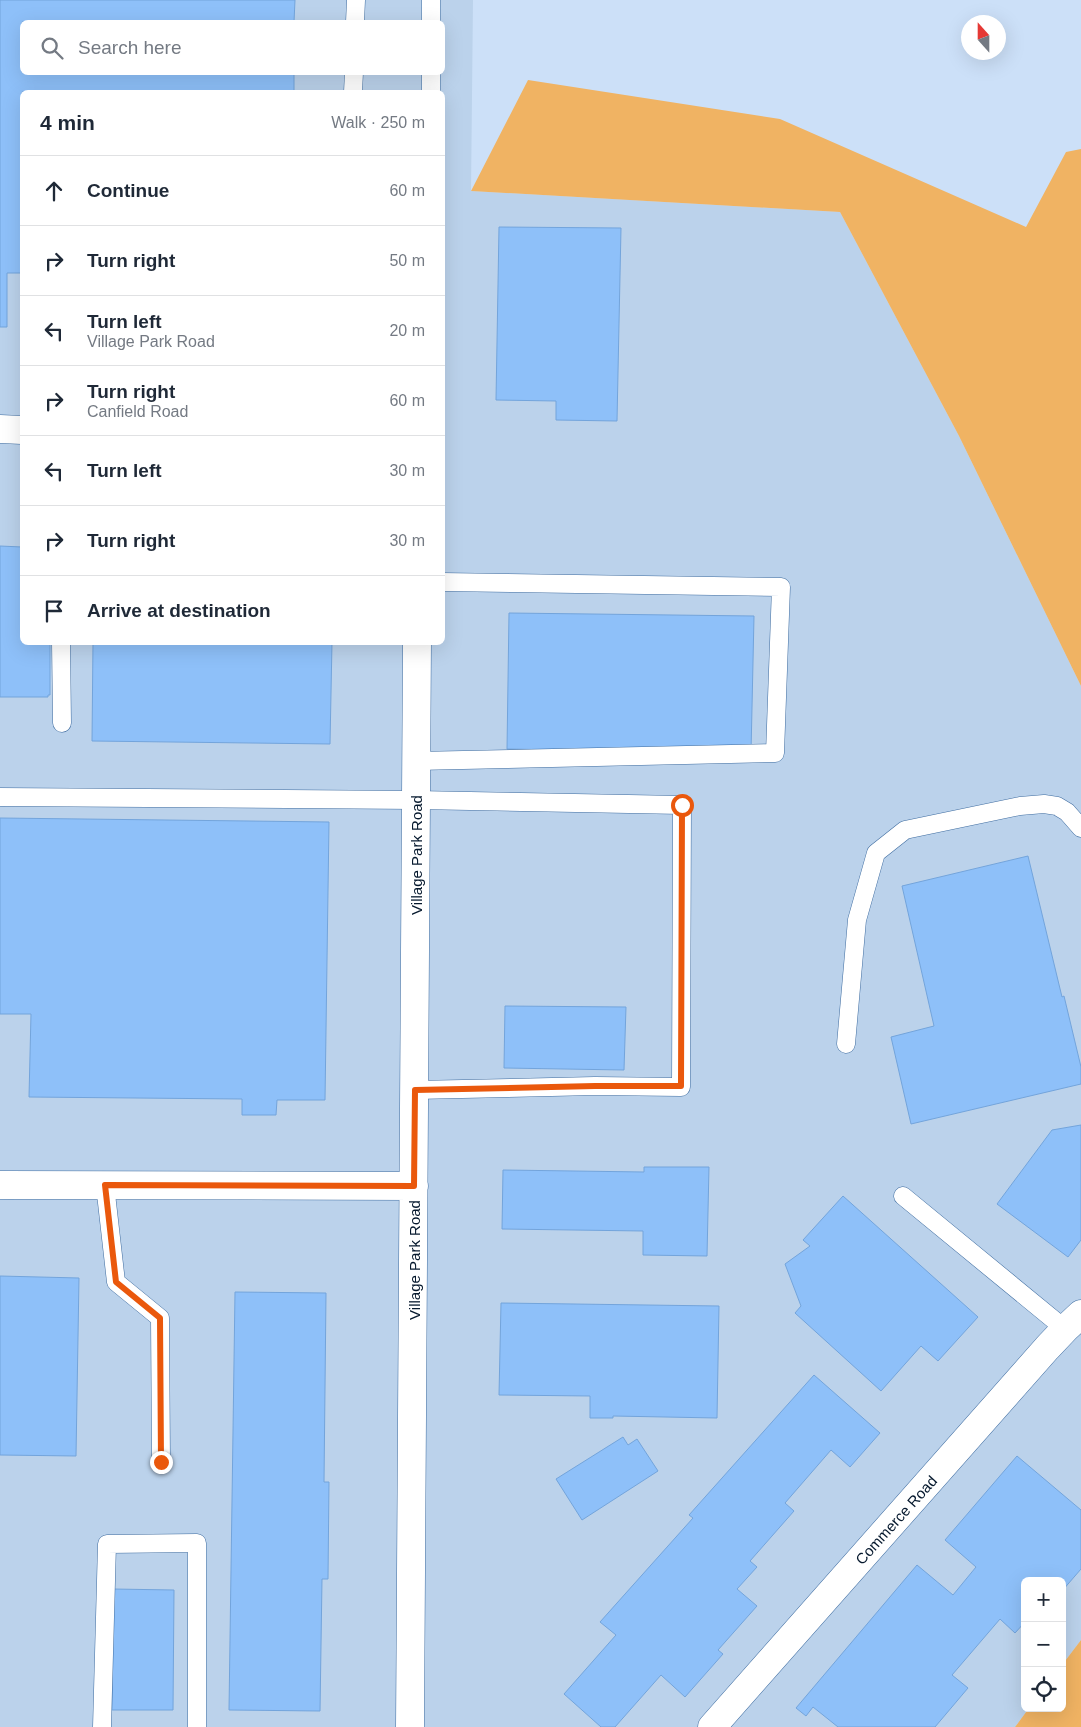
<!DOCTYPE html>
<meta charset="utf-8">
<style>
body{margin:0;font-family:Arial,sans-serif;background:#f2f2f3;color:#1f2937}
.controls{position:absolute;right:15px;bottom:15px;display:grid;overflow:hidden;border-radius:8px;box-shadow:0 5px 20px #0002}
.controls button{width:45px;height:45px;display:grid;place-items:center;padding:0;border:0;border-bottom:1px solid #e0e1e3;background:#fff;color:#1f2937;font:25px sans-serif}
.compass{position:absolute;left:961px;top:15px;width:45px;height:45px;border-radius:50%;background:#fff;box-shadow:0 5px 20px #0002;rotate:339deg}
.stop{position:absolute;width:15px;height:15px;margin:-11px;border:4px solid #ea580c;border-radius:50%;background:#fff}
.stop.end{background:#ea580c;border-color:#fff;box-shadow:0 1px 5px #0008}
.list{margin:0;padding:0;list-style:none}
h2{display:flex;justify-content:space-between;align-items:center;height:65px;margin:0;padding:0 20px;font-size:21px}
h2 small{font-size:16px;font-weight:400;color:#747a83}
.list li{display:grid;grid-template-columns:32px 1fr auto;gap:15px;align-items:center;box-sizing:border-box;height:70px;padding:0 20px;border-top:1px solid #e0e1e3}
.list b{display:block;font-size:19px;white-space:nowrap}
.list p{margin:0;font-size:16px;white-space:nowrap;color:#747a83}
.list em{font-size:16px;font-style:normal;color:#747a83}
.icon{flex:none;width:28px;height:28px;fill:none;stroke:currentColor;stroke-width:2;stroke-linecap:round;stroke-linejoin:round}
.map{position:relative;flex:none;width:1081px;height:1727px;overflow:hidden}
.search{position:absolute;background:#fff;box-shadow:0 5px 20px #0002;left:20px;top:20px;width:425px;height:55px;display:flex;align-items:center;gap:12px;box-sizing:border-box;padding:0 18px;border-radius:8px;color:#747a83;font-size:19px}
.panel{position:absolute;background:#fff;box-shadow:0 5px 20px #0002;left:20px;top:90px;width:425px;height:555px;border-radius:8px}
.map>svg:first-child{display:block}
.built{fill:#bbd2eb;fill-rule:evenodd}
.green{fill:#f0b363}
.building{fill:#8ec0f9;stroke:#73a4db}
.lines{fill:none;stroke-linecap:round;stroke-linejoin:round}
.lane-casing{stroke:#3e6ca0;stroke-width:19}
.street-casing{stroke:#3e6ca0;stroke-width:29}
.lane{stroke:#fff;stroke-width:18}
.street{stroke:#fff;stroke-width:28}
.route{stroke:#ea580c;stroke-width:6}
.labels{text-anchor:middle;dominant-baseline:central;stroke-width:4;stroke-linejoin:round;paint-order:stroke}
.street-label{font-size:15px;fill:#05182d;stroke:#fff}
</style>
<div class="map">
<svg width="1081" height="1727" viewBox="0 0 1081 1727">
<rect width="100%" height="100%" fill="#cce0f8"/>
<path class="built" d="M0,0h473l-2,191 369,21 119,224 122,250v954l-19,25v-84h-37v127h4l-14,19h-1015zM22,22h420v50h-420zM22,92h420v550h-420z"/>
<path class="green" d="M528,80l252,39 246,108 40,-75 15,-3v537l-122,-250 -119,-224 -369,-21z
M1081,1640v87h-66l14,-19h33v-43z"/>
<path class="building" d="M0,0h295l-1,22h-272v50h272v20h-272v181h-15v54h-7z
M499,227l122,1 -4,193 -61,-1v-19l-60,-1z
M0,546l22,1v95h28v53h-2v2h-48z
M509,613l245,3 -3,137 -244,-4z
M93,642h239l-2,102 -238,-3z
M0,818l329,4 -4,278h-48l-1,15h-34v-16l-213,-2 2,-83h-31z
M1028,856l34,141 2,-1 17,71v17l-170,40 -20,-87 43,-11 -32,-140z
M505,1006l121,1 -2,63 -120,-2z
M1081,1125v115l-13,17 -71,-53 55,-74z
M644,1167h65l-2,89 -64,-1v-24l-141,-2 1,-59 141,2z
M843,1196l135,121 -40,44 -17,-15 -40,45 -86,-78 6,-7 -16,-42 25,-18 -7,-6z
M0,1276l79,2 -3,178 -76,-1z
M235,1292l91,1 -2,189h5l-1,97h-6l-2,132 -91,-1z
M501,1303l218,3 -2,112 -104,-2v2h-23v-22l-91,-1z
M814,1375l66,58 -30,34 -19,-17 -46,53 9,8 -44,50 7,6 -20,22 20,17 -39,44 5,4 -38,43 -24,-22 -46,52h-14l-37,-33 52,-59 -16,-13 93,-104 -4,-3z
M623,1437l5,8 9,-6 21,32 -76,49 -26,-41z
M1017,1456l64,54v59l-19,22v-10h-37v41l-10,11 -15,-14 -48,56 16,13 -33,39h-97l-25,-20 -7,9 -10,-8 121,-143 36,30 23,-28 -31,-27z
M113,1589l61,1 -1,120h-61z"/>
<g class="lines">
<defs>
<path id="lane" d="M431,0v22
M355,22l1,-22
M431,72v20
M353,92l1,-20
M61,642l1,81
M416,761l359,-8 6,-166 -339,-5
M0,797l416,3 266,5 -1,282 -86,-1 -180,4
M846,1044l11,-124 19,-67 29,-23 115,-24 24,-2 13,2 10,6 14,16
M105,1185l11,97 44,36 1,144
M903,1196l162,133
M102,1727l5,-183 90,-1v184"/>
<path id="street" d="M0,429l22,1
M0,1185l414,1
M410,1727l7,-1085
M712,1727l335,-379 18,-19 16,-15"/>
</defs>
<use href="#lane" class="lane-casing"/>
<use href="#street" class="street-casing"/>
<use href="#lane" class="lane"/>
<use href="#street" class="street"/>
</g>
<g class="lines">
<path class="route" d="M161,1462l-1,-144 -44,-36 -11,-97 309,1 1,-96 180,-4h86l1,-281"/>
</g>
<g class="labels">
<g class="street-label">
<text transform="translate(416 855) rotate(-90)">Village Park Road</text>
<text transform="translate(414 1260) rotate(-90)">Village Park Road</text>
<text transform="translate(896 1520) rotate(-48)">Commerce Road</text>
</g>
</g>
</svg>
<div class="controls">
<button>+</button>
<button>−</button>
<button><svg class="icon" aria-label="locate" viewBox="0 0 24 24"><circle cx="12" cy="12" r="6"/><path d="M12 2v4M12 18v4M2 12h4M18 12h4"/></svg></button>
</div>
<svg class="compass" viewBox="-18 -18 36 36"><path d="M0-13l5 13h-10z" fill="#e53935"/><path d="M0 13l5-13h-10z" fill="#747a83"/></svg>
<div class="stop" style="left:682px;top:805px"></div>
<div class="stop end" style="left:161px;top:1462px"></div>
<div class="search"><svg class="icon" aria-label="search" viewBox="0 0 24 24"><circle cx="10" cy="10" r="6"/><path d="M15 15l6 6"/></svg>Search here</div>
<section class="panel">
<h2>4 min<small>Walk · 250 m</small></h2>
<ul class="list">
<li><svg class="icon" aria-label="ahead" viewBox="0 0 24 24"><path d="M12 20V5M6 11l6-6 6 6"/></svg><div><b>Continue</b></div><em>60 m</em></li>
<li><svg class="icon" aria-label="right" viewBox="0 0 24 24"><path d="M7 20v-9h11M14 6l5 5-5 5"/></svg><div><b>Turn right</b></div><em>50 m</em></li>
<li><svg class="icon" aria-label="left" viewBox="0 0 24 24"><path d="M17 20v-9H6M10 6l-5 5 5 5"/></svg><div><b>Turn left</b><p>Village Park Road</p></div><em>20 m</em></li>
<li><svg class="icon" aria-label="right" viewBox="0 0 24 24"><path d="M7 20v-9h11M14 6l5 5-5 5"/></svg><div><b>Turn right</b><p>Canfield Road</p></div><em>60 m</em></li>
<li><svg class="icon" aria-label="left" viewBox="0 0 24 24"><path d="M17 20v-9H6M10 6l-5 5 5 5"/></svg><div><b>Turn left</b></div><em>30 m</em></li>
<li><svg class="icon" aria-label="right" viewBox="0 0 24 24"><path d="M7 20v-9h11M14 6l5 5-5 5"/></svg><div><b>Turn right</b></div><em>30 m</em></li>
<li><svg class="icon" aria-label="arrive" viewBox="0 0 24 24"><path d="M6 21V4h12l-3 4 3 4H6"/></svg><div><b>Arrive at destination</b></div></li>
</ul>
</section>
</div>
